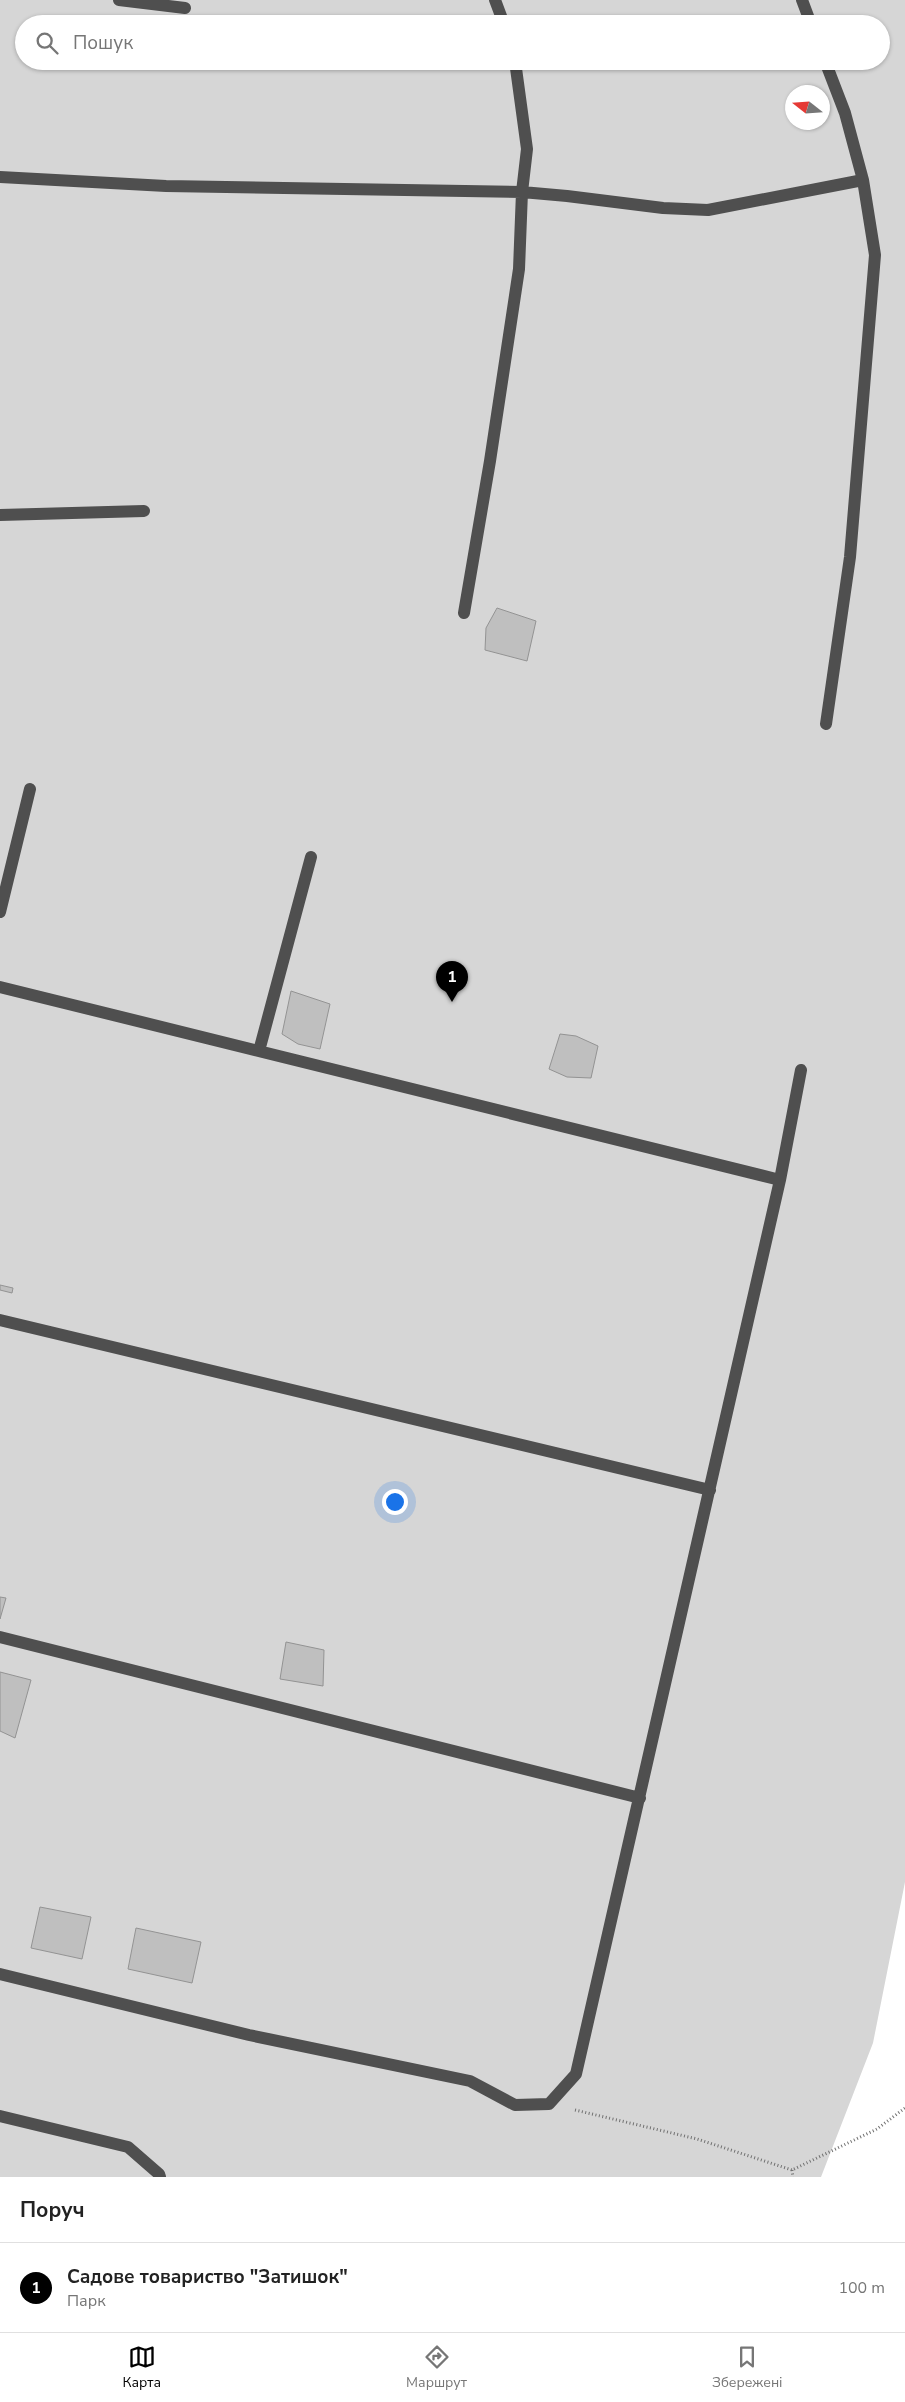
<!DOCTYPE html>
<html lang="uk">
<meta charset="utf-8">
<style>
body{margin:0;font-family:"Nunito Sans",sans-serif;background:#f6f6f6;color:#222}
.compass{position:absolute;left:785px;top:85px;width:45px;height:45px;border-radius:50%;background:#fff;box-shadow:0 1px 4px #0004;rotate:287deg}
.you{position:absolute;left:394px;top:1501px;width:18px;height:18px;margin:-12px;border:4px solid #fff;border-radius:50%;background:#1a73e8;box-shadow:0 0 0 8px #1a73e833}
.badge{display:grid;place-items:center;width:32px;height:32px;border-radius:50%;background:#000;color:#fff;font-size:16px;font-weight:700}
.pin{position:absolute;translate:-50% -41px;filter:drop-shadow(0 1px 2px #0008)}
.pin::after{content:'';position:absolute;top:26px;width:18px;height:15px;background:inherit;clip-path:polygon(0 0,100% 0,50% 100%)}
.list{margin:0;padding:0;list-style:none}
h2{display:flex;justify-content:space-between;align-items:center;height:65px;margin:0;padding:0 20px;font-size:21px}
h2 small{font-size:16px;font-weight:400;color:#767676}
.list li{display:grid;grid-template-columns:32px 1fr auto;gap:15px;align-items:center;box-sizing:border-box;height:90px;padding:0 20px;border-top:1px solid #e0e0e0}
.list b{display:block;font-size:19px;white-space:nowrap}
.list p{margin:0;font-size:16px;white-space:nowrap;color:#767676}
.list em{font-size:16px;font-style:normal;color:#767676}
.icon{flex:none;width:28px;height:28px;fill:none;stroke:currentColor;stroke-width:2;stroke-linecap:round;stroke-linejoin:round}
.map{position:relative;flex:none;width:905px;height:2177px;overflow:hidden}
.search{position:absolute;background:#fff;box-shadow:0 1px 4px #0004;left:15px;right:15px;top:15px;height:55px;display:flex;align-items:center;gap:12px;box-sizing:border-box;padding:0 18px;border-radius:28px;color:#767676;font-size:19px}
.sheet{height:155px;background:#fff}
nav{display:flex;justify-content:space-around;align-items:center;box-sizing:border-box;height:70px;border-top:1px solid #e0e0e0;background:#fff;font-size:14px;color:#767676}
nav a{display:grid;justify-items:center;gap:2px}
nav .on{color:#000}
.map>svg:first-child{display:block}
.green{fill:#d6d6d6;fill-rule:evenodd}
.building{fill:#bfbfbf;stroke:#939393}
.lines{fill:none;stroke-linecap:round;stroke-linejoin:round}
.path{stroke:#717171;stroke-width:3;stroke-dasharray:1 2.5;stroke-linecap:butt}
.minor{stroke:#4f4f4f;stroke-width:12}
</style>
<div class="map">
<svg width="905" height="2177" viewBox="0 0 905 2177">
<rect width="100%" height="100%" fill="#fff"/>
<path class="green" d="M0,0h905v1882l-32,161 -52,134h-821zM24,24h857v37h-857zM792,92h30v30h-30z"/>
<path class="building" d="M497,608l39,13 -9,40 -42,-11 1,-22z
M291,991l39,13 -10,45 -22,-5 -16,-10z
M560,1034l16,2 22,10 -7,32 -24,-1 -18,-8z
M0,1285l13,3 -1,5 -12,-3z
M0,1597l6,1 -6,21z
M286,1642l38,8 -1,36 -43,-7z
M0,1672l31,8 -16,58 -15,-7z
M40,1907l51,10 -9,42 -51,-11z
M136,1928l65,14 -9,41 -64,-14z"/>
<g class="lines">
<path class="path" d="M575,2110l122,29 95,31 85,-41 28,-21
M792,2170l1,7"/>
<path class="minor" d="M119,0l66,8
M495,0l9,24
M802,0l9,24
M825,61l20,52 18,67 12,75 -25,302 -24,167
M0,177l166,9 356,6 45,4 96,12 45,2 155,-30
M0,515l144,-4
M464,613l26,-152 29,-192 3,-77 5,-43 -12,-88
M0,912l30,-123
M0,987l780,193
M259,1051l52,-194
M0,1320l710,170
M0,1637l640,161
M0,1974l249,61 221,46 45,24 34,-1 27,-30 204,-894 21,-110
M0,2116l128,31 31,27 1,3"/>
</g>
</svg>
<svg class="compass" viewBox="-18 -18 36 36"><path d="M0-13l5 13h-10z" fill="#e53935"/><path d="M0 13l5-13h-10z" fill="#767676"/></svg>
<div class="you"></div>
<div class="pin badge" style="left:452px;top:1002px">1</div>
<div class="search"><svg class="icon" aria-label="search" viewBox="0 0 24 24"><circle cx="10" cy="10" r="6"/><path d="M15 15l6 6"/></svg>Пошук</div>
</div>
<section class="sheet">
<h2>Поруч<small></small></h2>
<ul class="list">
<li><span class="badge">1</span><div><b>Садове товариство &quot;Затишок&quot;</b><p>Парк</p></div><em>100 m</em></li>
</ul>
</section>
<nav>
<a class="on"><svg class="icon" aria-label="map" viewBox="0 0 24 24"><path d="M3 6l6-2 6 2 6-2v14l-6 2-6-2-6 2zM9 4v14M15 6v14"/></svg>Карта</a>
<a><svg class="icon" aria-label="directions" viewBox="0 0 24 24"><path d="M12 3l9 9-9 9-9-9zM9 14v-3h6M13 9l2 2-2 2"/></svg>Маршрут</a>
<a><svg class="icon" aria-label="saved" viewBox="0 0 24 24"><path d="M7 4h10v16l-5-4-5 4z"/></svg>Збережені</a>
</nav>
